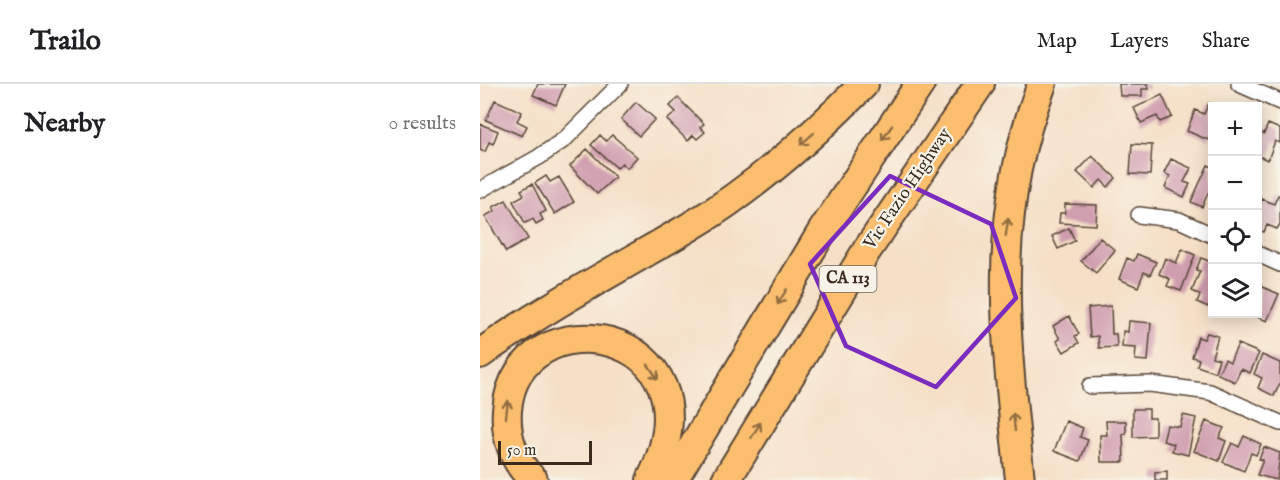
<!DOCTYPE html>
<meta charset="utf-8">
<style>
body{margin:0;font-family:"IM FELL English",serif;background:#f2f2f2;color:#202124}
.controls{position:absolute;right:18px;top:18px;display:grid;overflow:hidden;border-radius:0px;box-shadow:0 3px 15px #0003}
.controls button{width:54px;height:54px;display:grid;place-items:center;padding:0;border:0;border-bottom:2px solid #e0e0e0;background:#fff;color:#202124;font:30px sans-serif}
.scale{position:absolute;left:18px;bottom:15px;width:94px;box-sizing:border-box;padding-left:6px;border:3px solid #3b2a1e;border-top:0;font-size:16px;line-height:21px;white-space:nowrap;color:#3b2a1e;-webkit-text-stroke:4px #f7f3e8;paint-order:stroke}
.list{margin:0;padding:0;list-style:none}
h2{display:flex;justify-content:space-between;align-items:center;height:78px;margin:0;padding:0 24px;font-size:26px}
h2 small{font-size:20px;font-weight:400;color:#757577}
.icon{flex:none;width:33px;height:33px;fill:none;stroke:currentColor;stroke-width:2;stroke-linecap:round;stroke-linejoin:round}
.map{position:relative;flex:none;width:800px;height:396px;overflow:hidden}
header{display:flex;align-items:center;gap:36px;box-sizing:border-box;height:84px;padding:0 30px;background:#fff;border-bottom:2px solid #e0e0e0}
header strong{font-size:28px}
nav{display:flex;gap:33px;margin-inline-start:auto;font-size:21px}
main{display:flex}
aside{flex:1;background:#fff}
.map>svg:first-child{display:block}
.building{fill:#d09daf}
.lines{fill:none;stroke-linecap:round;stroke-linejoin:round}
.street-casing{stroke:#574537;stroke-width:18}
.highway-casing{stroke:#574537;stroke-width:32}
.street{stroke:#fff;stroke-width:15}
.highway{stroke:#fabe6e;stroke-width:28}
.oneway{stroke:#916d42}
.marked{fill:none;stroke:#7b2cbf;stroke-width:4.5;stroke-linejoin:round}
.labels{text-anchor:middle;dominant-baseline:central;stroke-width:4.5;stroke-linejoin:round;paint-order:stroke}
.shield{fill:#f7f3e8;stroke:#73665b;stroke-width:1.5}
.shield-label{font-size:16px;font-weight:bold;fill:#3b2a1e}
.street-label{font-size:18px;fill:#3b2a1e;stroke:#f7f3e8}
</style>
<header>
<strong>Trailo</strong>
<nav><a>Map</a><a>Layers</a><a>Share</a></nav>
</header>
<main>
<aside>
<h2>Nearby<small>0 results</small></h2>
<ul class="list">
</ul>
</aside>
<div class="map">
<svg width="800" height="396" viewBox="0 0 800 396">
<rect width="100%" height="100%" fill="#f7f3e8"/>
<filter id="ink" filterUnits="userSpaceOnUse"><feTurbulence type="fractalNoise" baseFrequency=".0167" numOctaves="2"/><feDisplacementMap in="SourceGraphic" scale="12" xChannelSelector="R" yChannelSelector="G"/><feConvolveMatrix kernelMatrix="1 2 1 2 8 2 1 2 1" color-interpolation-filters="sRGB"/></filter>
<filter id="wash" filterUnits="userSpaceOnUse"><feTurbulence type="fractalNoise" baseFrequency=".008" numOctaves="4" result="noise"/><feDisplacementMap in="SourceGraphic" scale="24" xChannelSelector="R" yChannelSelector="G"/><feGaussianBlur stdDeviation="1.35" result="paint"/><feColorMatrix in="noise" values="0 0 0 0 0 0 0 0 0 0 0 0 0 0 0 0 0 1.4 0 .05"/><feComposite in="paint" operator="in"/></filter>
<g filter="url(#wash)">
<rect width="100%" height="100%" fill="#f5e0c7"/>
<g id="blocks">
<path class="building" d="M58,0h27l-9,21 -23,-10z
M639,0h29l1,5h-7v7h-22z
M682,11l10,22 -12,5 -3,-6 -16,7 -7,-15z
M198,14l26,26 -4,3 5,5 -8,7 -4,-4 -5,6 -21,-21 9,-8 -6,-6z
M15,16l27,12 -5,9 10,5 -5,10 -36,-16z
M156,18l19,17 -16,17 -18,-17z
M729,19l8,3h-5v21l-4,13 -21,-9 8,-21 9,4z
M0,40l18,7 -5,13 -4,-2 -4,10 -5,-2z
M788,40l12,5v14l-5,-2 -7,19 -10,-4v-25l6,3z
M120,51l6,6 6,-6 25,22 -10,11 -5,-5 -5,5 -26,-23z
M652,60l20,1 -2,30 -20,-1z
M107,65l28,28 -18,17 -27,-28z
M612,72l24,22 -8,9 -7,-7 -7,8 -17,-16z
M691,75l20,9 -7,14 6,2 -6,13 -19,-9 5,-12 -6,-3z
M728,81l4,2v28l-4,-2 -6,14 -11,-5z
M66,92l4,6 9,-5 15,25 -19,12 -20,-31z
M52,100l14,27 -6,3 3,6 -7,4 -3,-5 -8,4 -12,-22 11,-6 -3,-5z
M798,111l2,1v28l-3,5 -10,-4 -3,7 -6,-2v-21l4,-10 12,5z
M26,116l22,39 -22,13 -21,-36 10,-5 -2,-4z
M585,120l32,1 -1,20 -37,-2 1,-10h5z
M589,144l6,13 -17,8 -6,-13z
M620,154l15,12 -19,23 -15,-12z
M702,165l13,6 -14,36 -14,-5 3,-7 -11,-5 6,-16 11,5z
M657,170l19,8 -6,13 -6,-3 -6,15 -19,-8 8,-21 7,3z
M721,174l11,4v35l-4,10 -11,-5 3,-7 -8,-4 8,-20 -4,-1z
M780,202l19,8 -12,27 -17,-7h8z
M631,222l1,28h4l1,13 -18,1 -1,-12 -8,1 -2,-29z
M589,232l10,18 -4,2 4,7 -15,9 -7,-11 3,-2 -7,-13z
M649,237l22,2 -3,38 -13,-1 1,-12 -14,-1 1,-16 5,1z
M727,249l11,3 -6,21 7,2 -4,13 -18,-6 2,-7 -7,-2 6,-20 6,2z
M758,260l21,9 -9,20 -9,-4 -6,13 -17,-8 7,-15 5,3z
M782,271l18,8v20l-6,13 -16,-8 4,-10 -8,-4z
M653,325h16v9h6v18l-22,1z
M703,331l13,3 -8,37 -16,-4 2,-7 -11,-3 4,-16 13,2z
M586,337l17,7 -3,9 8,3 -8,21 -26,-10z
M626,337h20v13h-3l1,28h-23l-1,-27h7z
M726,337l18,7 -5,10 7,3 -7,20 -25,-10z
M764,352l17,8 -5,11 -5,-2 -7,18 -21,-9 9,-19 7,4z
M784,363l16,6 -3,27 -20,-5 6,-15 -4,-1z
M687,387v9h-12v-8z"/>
</g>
</g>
<g filter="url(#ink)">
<use href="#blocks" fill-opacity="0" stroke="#574537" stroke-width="1.5"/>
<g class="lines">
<defs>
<path id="street" d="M759,0l41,18
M0,106l59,-33 26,-18 55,-55
M659,131l40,5 33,15
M778,170l22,10
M610,302l60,-2 60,8 70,31"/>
<path id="highway" d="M0,270c67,-48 140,-86 211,-128 64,-38 121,-89 173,-142
M53,396c-19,-19 -28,-43 -26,-70 9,-118 221,-86 144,70
M193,396l150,-250 97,-146
M246,396l141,-230 113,-166
M540,396c-14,-141 -31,-260 22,-396"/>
</defs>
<use href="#street" class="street-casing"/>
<use href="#highway" class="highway-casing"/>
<use href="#street" class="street"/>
<use href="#highway" class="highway"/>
</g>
<defs><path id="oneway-shaft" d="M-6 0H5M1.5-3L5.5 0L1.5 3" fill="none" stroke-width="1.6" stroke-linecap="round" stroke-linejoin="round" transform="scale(1.5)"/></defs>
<g class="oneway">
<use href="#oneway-shaft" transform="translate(407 49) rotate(124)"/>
<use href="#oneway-shaft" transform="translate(327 55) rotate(139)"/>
<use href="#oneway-shaft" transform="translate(527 143) rotate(-82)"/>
<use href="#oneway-shaft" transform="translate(302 213) rotate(121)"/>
<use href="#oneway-shaft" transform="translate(173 288) rotate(56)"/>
<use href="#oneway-shaft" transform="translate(27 325) rotate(-83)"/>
<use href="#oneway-shaft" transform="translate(534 338) rotate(-96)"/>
<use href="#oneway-shaft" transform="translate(276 346) rotate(-59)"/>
</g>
</g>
<path class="marked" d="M410,92l101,48 25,74 -80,89 -90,-41 -36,-82z"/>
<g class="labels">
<rect class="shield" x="339.5" y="182" width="57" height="26" rx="4.5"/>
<g class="shield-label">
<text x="368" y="195">CA 113</text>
</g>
<g class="street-label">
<text transform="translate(428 105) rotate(-56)">Vic Fazio Highway</text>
</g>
</g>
</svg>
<div class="controls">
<button>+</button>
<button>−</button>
<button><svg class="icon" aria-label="locate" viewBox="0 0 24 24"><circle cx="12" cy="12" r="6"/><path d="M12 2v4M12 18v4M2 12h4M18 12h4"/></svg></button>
<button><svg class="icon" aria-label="layers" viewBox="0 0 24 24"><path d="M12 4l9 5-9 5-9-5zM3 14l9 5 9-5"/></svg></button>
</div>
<div class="scale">50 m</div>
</div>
</main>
